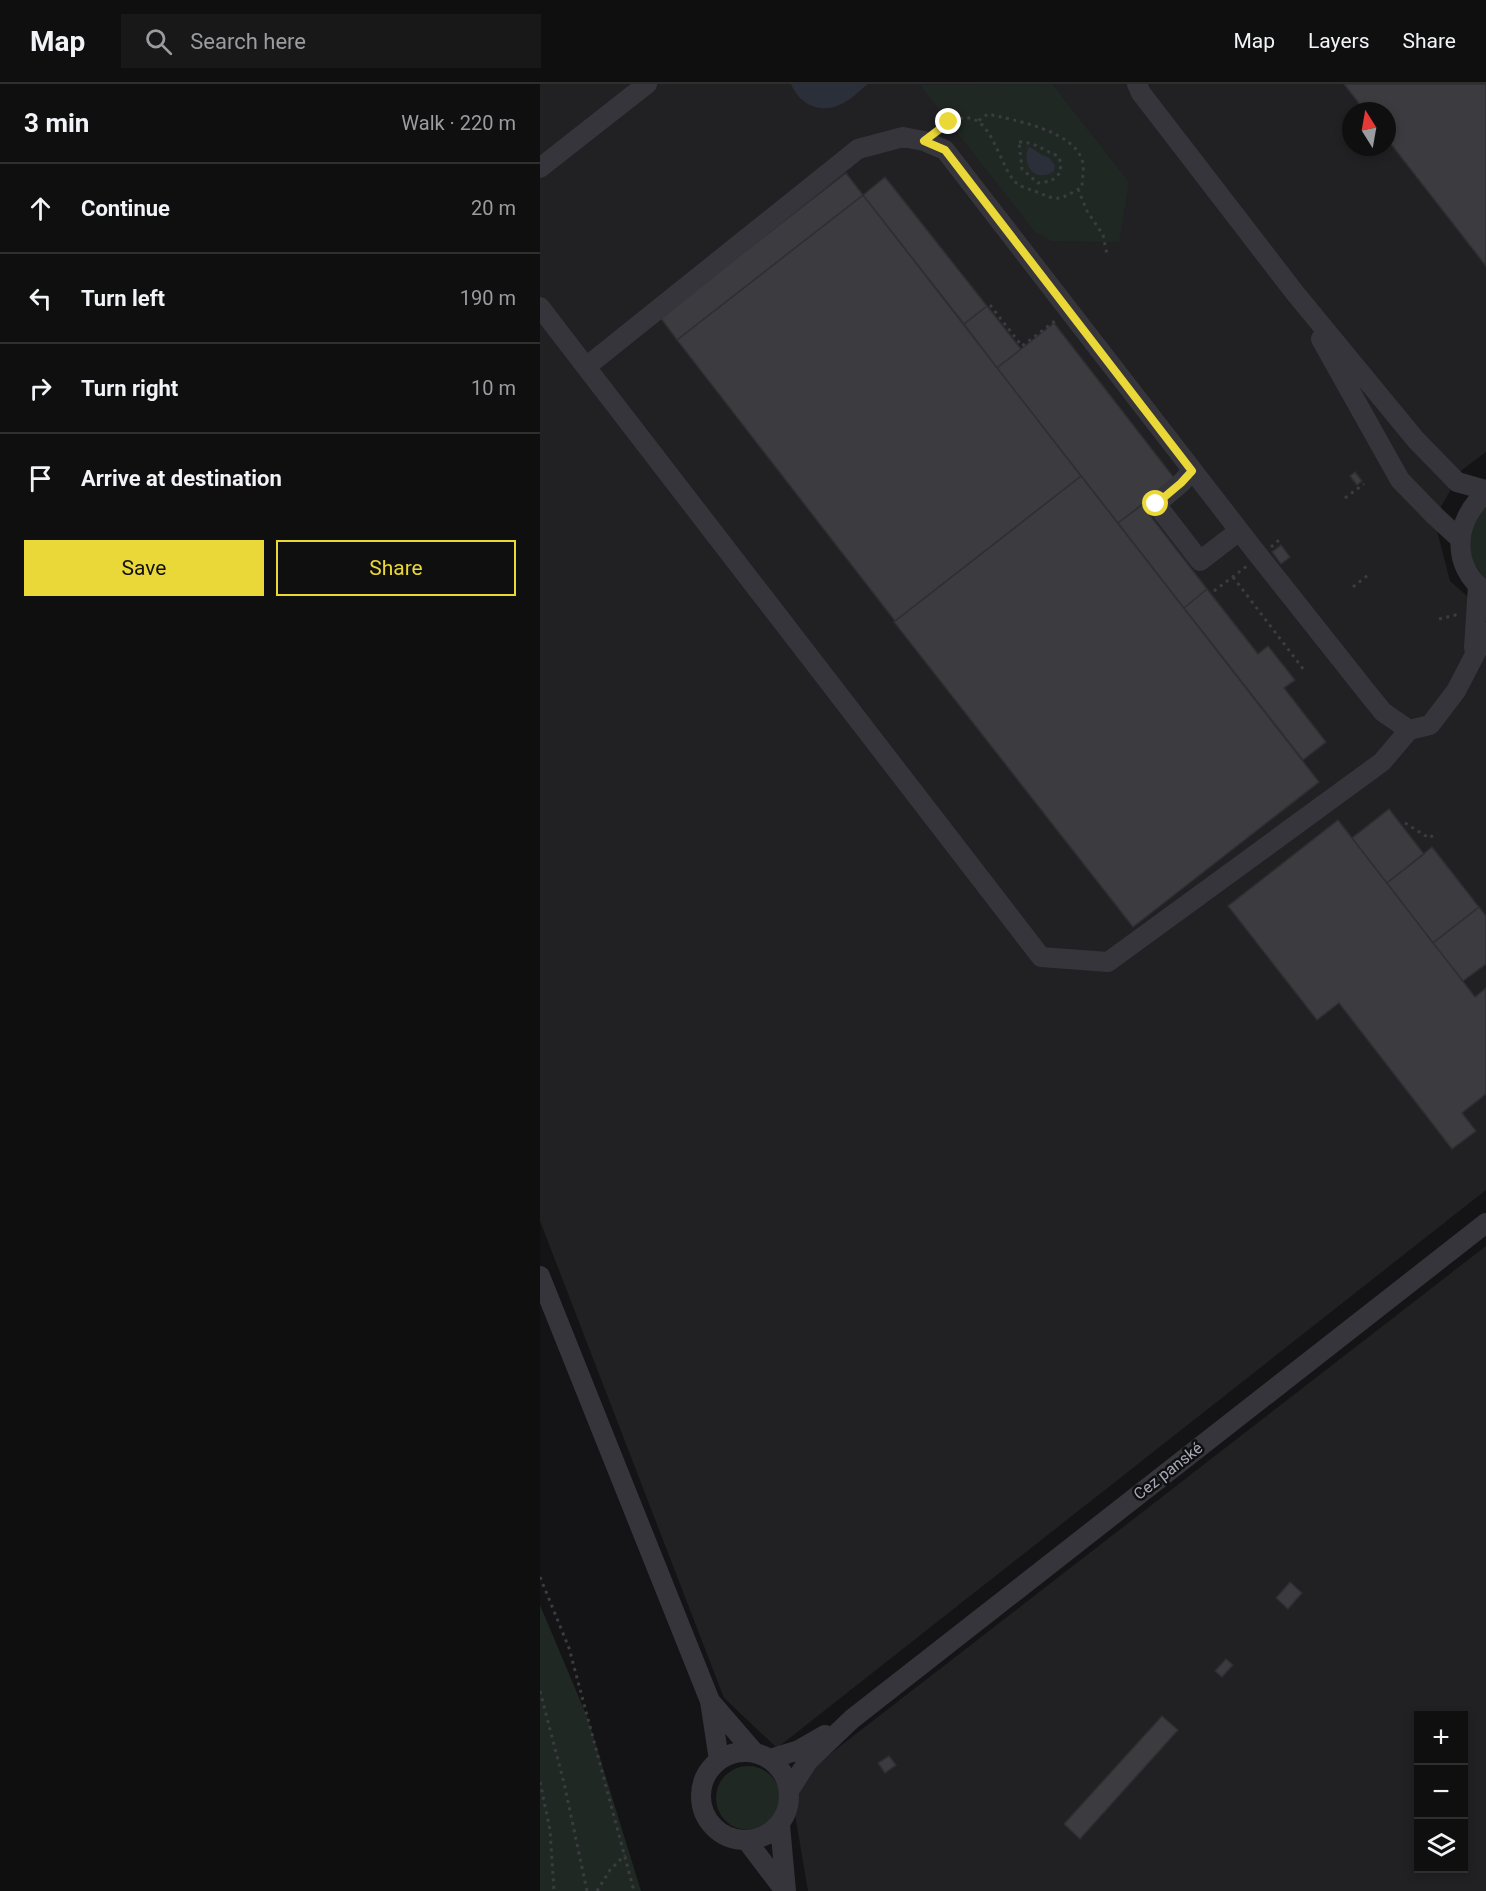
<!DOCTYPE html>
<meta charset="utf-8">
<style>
body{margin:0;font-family:Roboto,sans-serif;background:#181819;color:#f1f3f6}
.controls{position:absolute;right:18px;bottom:18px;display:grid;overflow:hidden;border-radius:0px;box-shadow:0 3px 9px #0003}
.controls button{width:54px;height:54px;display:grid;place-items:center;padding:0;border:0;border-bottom:2px solid #2f2f30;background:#0f0f10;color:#f1f3f6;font:30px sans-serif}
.compass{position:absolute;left:802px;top:18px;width:54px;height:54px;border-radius:50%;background:#0f0f10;box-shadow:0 3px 9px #0003;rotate:349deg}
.stop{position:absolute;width:18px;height:18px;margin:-14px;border:4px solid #ead738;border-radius:50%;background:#fff}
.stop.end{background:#ead738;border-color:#fff;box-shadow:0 2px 6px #0008}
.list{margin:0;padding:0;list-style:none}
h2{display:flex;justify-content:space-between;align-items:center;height:78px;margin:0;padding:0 24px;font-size:26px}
h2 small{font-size:20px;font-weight:400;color:#9b9c9f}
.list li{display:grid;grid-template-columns:39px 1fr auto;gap:18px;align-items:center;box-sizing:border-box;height:90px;padding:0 24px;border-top:2px solid #2f2f30}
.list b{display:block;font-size:22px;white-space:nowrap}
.list em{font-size:20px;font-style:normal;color:#9b9c9f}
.actions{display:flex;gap:12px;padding:18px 24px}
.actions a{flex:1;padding:14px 0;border:2px solid #ead738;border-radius:0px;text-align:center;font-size:21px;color:#ead738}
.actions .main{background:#ead738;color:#111}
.icon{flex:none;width:33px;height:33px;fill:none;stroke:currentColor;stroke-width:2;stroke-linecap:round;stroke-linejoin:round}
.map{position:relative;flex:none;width:946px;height:1807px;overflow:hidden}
header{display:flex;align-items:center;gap:36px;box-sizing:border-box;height:84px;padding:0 30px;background:#0f0f10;border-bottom:2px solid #2f2f30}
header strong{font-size:28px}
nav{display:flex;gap:33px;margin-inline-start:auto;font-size:21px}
.search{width:420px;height:54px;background:#181819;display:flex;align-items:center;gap:15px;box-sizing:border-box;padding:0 21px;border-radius:0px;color:#9b9c9f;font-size:22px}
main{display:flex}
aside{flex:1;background:#0f0f10}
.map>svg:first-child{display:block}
.built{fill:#212023;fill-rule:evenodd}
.green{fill:#202823}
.water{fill:#2b2f39}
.building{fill:#3c3b40;stroke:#2f2e32;stroke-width:1.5}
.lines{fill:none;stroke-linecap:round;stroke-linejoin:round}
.path{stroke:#3b3c41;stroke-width:3;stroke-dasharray:3 4.5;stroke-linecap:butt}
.minor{stroke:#36353b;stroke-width:20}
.route{stroke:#ead738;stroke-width:8}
.labels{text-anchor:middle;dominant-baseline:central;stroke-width:5;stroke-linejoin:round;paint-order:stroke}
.street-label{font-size:16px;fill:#a6a7b5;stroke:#0f0f11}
</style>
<header>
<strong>Map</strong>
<div class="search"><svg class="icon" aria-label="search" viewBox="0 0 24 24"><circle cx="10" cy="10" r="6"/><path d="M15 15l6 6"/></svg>Search here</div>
<nav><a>Map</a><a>Layers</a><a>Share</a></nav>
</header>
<main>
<aside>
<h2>3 min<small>Walk · 220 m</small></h2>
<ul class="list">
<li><svg class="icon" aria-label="ahead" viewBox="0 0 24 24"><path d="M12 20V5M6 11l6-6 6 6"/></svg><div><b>Continue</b></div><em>20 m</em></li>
<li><svg class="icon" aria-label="left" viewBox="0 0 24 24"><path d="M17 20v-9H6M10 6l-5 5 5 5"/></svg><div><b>Turn left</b></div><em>190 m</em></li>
<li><svg class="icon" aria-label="right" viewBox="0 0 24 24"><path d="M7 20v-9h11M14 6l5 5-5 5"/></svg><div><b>Turn right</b></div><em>10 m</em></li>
<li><svg class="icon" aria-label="arrive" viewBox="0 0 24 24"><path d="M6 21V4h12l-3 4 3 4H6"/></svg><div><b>Arrive at destination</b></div></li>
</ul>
<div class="actions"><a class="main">Save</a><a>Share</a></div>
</aside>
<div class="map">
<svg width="946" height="1807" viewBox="0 0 946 1807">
<rect width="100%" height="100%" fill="#141416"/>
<path class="built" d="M0,0h946v368l-24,18 -28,49 16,62 36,32v577l-709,558 -53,-50 -184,-477zM811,27h36v36h-36z
M946,1162v645h-678l-18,-106zM878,1632h46v152h-46z"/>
<path class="green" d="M512,0l77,98 -10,60 -67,-1 -17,-9 -115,-147z
M946,421v76l-14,-20 -3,-13 5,-27z
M0,1521l48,114 53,172h-101z
M176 1714a32 32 0 1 1 64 0a32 32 0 1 1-64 0Z"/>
<path class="water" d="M251,0h77c-9,7 -19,18 -31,22 -20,7 -38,-3 -46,-22z
M489,63c7,3 12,9 19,10l7,8 -1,6c-3,2 -6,4 -9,4 -16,3 -23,-17 -16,-28z"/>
<path class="building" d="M804,0h142v182l-99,-127v-28h-22z
M306,89l17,22 -186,145 -17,-23z
M345,93l102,129 -23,18 -101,-129z
M323,111l218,281 -186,145 -218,-281z
M447,222l34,43 -24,19 -33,-44z
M514,239l121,156 -57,44 -121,-155z
M815,388l7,9 -5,4 -7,-9z
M541,392l238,306 -186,145 -239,-305z
M602,421l65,84 -23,19 -66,-85z
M741,461l9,12 -9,7 -9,-12z
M667,505l51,65 10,-8 27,34 -11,8 42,54 -23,18 -119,-152z
M849,725l35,45 -37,29 -35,-45z
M798,736l137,177 11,-9v106l-24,19 14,18 -24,18 -113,-146 -22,17 -89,-114z
M892,763l47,60 -46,36 -46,-60z
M939,823l7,9v48l-23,17 -30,-38z
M750,1498l12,11 -14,16 -12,-11z
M686,1575l7,6 -11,12 -7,-6z
M622,1632l16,14 -98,109 -16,-15z
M349,1672l7,9 -11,8 -7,-10z"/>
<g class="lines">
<path class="path" d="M400,45c48,-36 53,24 74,52 5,5 14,8 21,10 24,11 24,9 47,-4 0,-7 2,-16 1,-23 -5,-33 -70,-44 -95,-50l-10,7
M479,58c16,0 24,8 39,14l3,7 -1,10 -9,8 -13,2 -16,-14z
M538,105l9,22 16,24 4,19
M450,221l32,41 33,-25
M805,414l19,-14
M731,463l8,-7
M693,493l71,93
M813,503l15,-12
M674,507l33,-25
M899,535l21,-5
M865,739l24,15 8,-5
M0,1493l29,71 65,243
M0,1607l24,92 23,108
M0,1698l10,48 4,61
M57,1807l13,-21 15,-15"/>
<path class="minor" d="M597,0l4,9 154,200 121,147 41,42 29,8
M0,84l107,-84
M0,223l46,60
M781,255l79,141 35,36 25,23
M652,387l-11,12 -25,21 44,57 39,-30
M946,409c-32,27 -36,73 0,99
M934,564l4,-62
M869,646l-26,-18 -17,-21 -111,-140 -310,-401 -21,-9 -21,-4 -45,12 -272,218 455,590 67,5 274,-200 27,-32 21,-5 26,-34 30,-58
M0,1192l170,425 9,59
M170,1617l44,51
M161 1712a44 44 0 1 1 88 0a44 44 0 1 1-88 0Z
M230,1675l29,-9 26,-15
M250,1705l18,-28 44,-42 634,-496
M240,1741l6,66
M207,1757l38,50"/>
</g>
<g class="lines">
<path class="route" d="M409,38l-25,19 21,9 247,321 -11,12 -25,21"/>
</g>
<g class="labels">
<g class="street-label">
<text transform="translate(628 1387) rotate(-38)">Cez panské</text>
</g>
</g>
</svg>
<div class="controls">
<button>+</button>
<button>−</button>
<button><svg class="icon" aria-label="layers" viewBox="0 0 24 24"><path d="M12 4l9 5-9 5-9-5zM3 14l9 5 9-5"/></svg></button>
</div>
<svg class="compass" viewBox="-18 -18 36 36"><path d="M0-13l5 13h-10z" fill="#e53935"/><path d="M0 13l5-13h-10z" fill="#9b9c9f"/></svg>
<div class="stop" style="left:616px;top:420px"></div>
<div class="stop end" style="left:409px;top:38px"></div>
</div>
</main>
